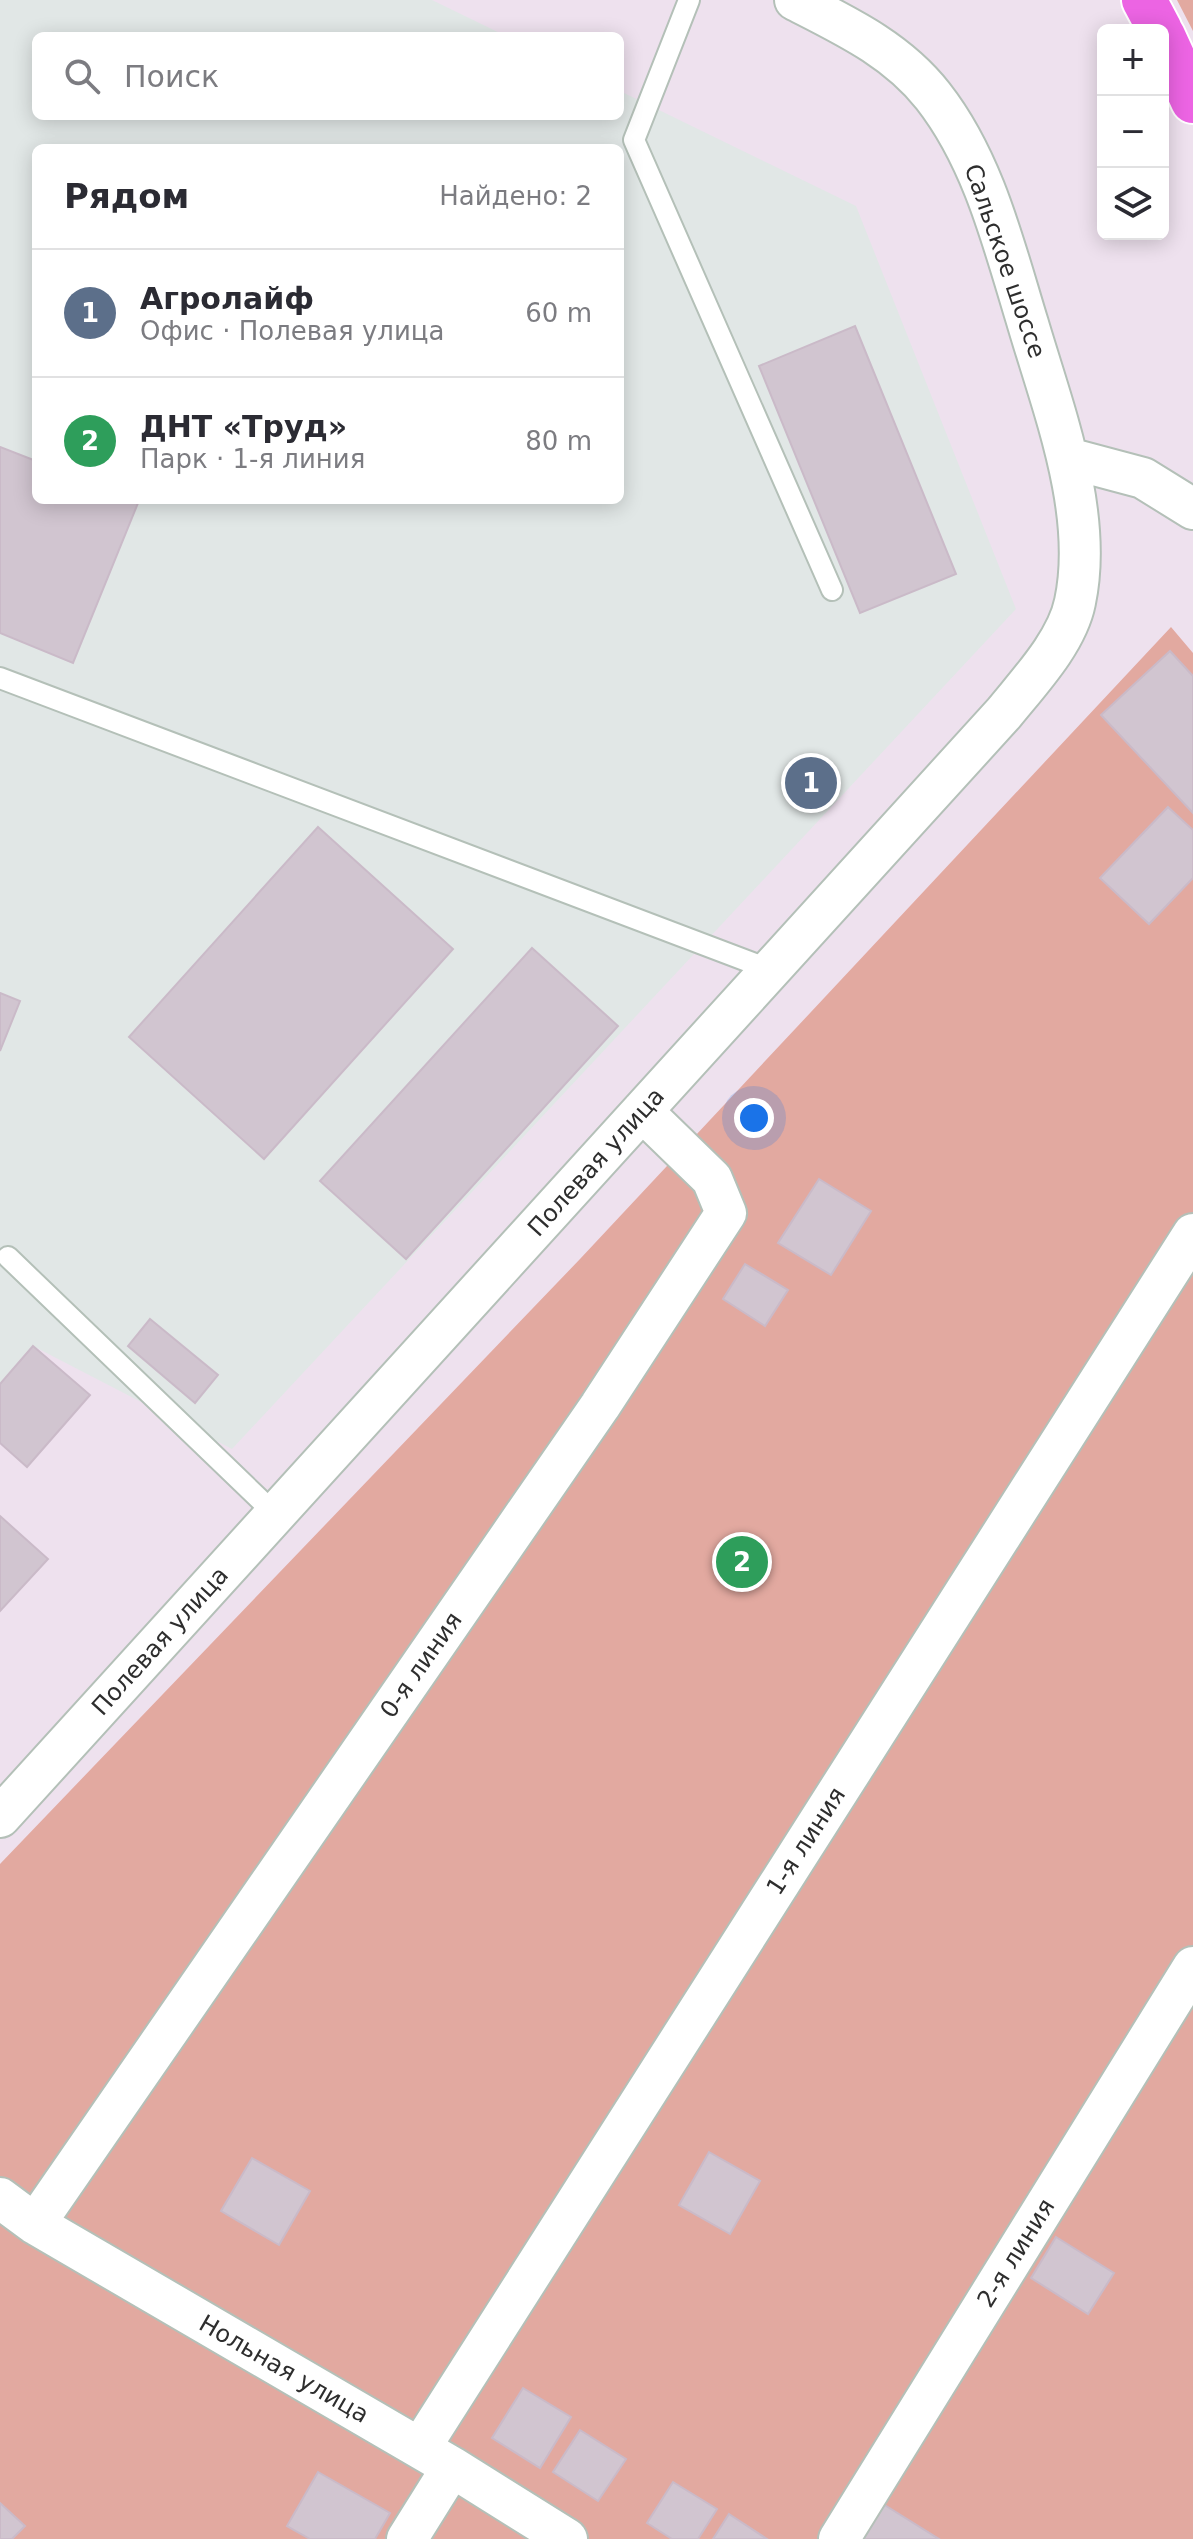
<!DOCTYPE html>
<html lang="ru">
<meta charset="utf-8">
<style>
body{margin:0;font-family:"DejaVu Sans",sans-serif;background:#f2f2f3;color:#2b2b33}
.controls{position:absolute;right:24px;top:24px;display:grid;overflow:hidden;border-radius:12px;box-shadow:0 4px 20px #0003}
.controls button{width:72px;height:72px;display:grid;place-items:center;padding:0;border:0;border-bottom:2px solid #e1e1e2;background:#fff;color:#2b2b33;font:40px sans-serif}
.you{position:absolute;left:754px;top:1118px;width:28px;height:28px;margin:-20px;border:6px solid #fff;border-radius:50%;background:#1a73e8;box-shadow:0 0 0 12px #1a73e833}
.badge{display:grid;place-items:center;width:52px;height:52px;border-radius:50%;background:#388553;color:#fff;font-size:26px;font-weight:700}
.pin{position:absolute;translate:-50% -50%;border:4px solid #fff;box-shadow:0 2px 8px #0006}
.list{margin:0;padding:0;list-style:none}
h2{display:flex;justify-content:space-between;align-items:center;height:104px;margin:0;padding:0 32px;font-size:34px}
h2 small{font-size:26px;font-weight:400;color:#7c7c81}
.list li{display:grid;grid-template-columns:52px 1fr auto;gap:24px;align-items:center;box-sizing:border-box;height:128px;padding:0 32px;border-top:2px solid #e1e1e2}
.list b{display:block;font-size:30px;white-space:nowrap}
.list p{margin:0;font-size:26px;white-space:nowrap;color:#7c7c81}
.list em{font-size:26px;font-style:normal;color:#7c7c81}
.icon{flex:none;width:44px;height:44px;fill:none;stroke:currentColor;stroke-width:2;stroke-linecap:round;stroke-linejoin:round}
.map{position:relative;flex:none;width:1193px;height:2539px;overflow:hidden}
.search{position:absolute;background:#fff;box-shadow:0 4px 20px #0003;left:32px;top:32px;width:592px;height:88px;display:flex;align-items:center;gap:20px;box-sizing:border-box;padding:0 28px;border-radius:12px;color:#7c7c81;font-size:30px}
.panel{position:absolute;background:#fff;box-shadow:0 4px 20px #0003;left:32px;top:144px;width:592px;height:360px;border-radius:12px}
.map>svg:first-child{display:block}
.industrial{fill:#e1e7e6;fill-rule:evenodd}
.green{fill:#e2a9a0}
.building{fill:#d1c5d0;stroke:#cabac8;stroke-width:2}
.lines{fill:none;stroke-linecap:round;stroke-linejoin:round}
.service-casing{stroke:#b4c0b8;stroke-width:24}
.minor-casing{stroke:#b4c0b8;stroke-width:44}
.trunk-casing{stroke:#fff;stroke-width:48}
.service{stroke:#fff;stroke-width:20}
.minor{stroke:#fff;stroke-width:40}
.trunk{stroke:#ec64e3;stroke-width:44}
.labels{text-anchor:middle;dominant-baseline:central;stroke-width:6;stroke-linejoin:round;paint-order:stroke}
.street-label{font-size:24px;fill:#2e2e2e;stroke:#fff}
</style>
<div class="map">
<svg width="1193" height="2539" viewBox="0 0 1193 2539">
<rect width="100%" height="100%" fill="#eee1ee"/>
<path class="industrial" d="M0,0h432l74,36h-470v80h584v-25l236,115 160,403 -784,840 -199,-103 -33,38zM36,148h584v352h-584z"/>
<path class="green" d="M1177,0h16v31z
M1171,627l22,26v1886h-1193v-675l580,-605z"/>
<path class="building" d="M855,326l101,248 -96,39 -101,-247z
M0,447l36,14v39h96l6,3 -65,160 -73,-30z
M1170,651l23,25v137l-92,-98z
M1168,807l25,23v48l-44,46 -49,-46z
M318,827l135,122 -189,210 -135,-122z
M532,948l86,78 -212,233 -86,-78z
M0,993l20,8 -20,50z
M819,1179l52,32 -40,64 -53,-32z
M745,1264l43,26 -23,36 -42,-27z
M150,1319l68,56 -23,28 -67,-57z
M33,1346l57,49 -63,72 -27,-24v-59z
M0,1516l48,43 -48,52z
M709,2152l51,29 -30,53 -51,-29z
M252,2158l58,33 -31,54 -58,-34z
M1056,2237l58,36 -26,41 -57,-36z
M523,2388l48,29 -31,51 -48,-30z
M580,2430l46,29 -28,42 -45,-29z
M318,2472l72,41 -15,26h-65l-23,-13z
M673,2482l44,27 -19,30h-26l-25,-16z
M0,2503l25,23 -13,13h-12z
M883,2504l56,35h-78z
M729,2514l38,25h-54z"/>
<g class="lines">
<defs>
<path id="service" d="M689,0l-55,140 198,450
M0,678l771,292
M8,1257l267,257"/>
<path id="minor" d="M1068,458l75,20 50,31
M0,1817l1004,-1104c25,-31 63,-71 71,-111 19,-89 -22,-193 -47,-278 -24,-78 -44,-163 -95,-228 -36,-46 -87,-70 -138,-96
M0,2198l35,26 417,243 115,72
M35,2224l565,-818 126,-193 -14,-34 -70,-68
M420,2448l773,-1214
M407,2539l45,-72
M839,2539l354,-572"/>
<path id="trunk" d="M1144,0l16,30
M1163,36l30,65"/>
</defs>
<use href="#service" class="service-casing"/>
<use href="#minor" class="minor-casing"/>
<use href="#trunk" class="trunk-casing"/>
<use href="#service" class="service"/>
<use href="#minor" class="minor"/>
<use href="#trunk" class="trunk"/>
</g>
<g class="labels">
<g class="street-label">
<text transform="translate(1005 261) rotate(71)">Сальское шоссе</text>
<text transform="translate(596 1162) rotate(-48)">Полевая улица</text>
<text transform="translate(160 1641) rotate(-48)">Полевая улица</text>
<text transform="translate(421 1665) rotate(-55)">0-я линия</text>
<text transform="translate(806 1841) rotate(-57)">1-я линия</text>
<text transform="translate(1016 2253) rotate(-58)">2-я линия</text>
<text transform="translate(284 2369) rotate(30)">Нольная улица</text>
</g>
</g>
</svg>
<div class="controls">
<button>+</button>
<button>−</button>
<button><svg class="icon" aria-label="layers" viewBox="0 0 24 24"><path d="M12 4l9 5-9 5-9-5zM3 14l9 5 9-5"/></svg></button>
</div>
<div class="you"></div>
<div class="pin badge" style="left:811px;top:783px;background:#5c6f8a">1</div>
<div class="pin badge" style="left:742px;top:1562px;background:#2e9e5b">2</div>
<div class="search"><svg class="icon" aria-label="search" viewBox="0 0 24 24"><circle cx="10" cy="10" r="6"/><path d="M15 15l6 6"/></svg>Поиск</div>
<section class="panel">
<h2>Рядом<small>Найдено: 2</small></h2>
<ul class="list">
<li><span class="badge" style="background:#5c6f8a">1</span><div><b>Агролайф</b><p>Офис · Полевая улица</p></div><em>60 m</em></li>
<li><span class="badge" style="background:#2e9e5b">2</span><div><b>ДНТ «Труд»</b><p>Парк · 1-я линия</p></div><em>80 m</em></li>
</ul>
</section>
</div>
